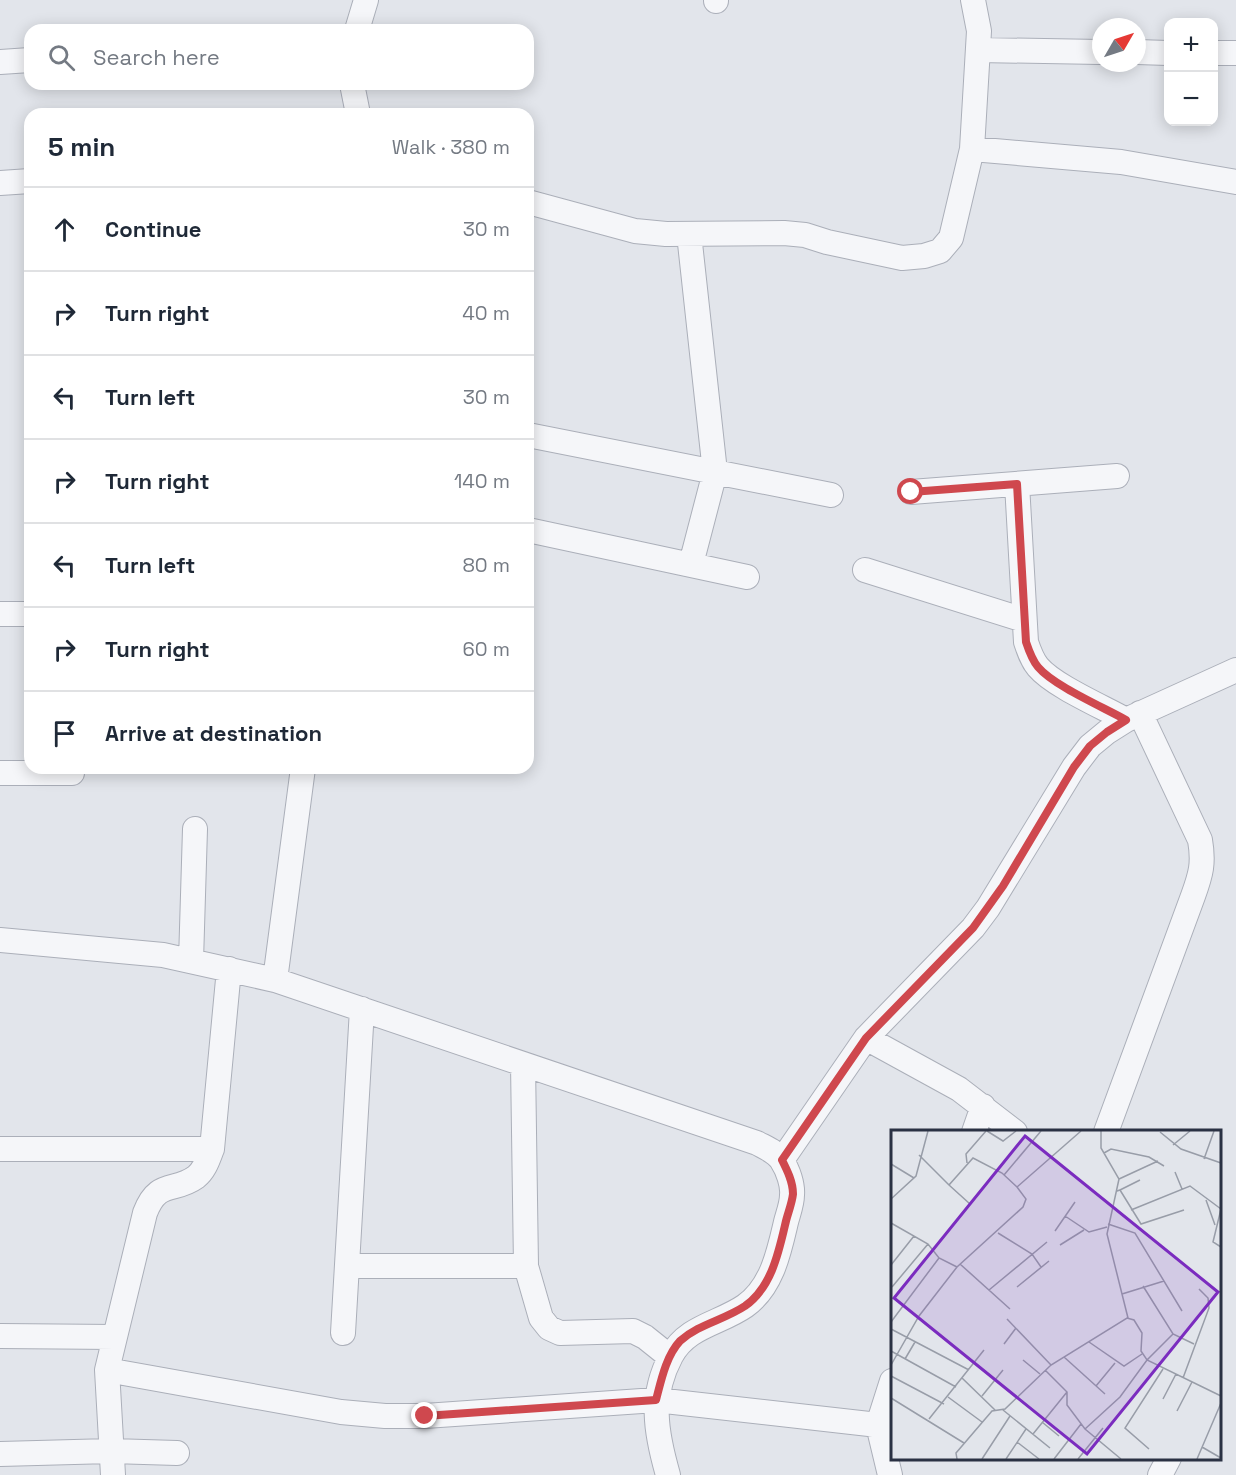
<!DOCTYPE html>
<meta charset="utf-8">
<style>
body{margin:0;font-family:"Space Grotesk",sans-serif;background:#f6f6f7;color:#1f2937}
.controls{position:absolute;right:18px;top:18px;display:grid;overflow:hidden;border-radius:12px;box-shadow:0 3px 15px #0003}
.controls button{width:54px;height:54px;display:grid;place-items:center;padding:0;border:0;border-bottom:2px solid #e0e1e3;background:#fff;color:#1f2937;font:30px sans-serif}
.compass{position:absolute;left:1092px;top:18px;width:54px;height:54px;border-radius:50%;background:#fff;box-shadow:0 3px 15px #0003;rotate:51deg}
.stop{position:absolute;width:18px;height:18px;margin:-14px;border:4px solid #cf484e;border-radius:50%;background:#fff}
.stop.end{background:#cf484e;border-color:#fff;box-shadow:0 2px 6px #0008}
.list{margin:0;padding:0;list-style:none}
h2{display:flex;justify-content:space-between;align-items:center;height:78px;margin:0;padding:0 24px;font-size:26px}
h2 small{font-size:20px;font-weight:400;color:#747a83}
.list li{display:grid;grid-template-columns:39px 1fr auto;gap:18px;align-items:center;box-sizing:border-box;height:84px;padding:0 24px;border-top:2px solid #e0e1e3}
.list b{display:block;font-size:22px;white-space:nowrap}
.list em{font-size:20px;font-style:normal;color:#747a83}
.icon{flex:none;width:33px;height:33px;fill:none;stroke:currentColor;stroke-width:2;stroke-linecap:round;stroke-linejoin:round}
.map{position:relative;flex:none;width:1236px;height:1475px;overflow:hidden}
.search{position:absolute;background:#fff;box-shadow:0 3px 15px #0003;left:24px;top:24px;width:510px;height:66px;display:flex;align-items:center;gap:15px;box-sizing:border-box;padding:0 21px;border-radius:18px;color:#747a83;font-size:22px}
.panel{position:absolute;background:#fff;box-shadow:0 3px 15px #0003;left:24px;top:108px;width:510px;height:666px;border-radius:18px}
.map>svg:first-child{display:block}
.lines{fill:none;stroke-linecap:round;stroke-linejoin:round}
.street-casing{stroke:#abafb9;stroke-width:26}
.street{stroke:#f5f6f9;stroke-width:24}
.route{stroke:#cf484e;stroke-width:8}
.inset-road{fill:none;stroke:#989da8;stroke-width:1.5}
.view{fill:#7b2cbf;fill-opacity:0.15;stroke:#7b2cbf;stroke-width:3}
.inset-edge{fill:none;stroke:#2a3143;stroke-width:3}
</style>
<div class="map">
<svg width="1236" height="1475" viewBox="0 0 1236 1475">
<rect width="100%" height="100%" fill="#e2e5eb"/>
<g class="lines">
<defs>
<path id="street" d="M716,0v1
M357,30l9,-30
M978,50l123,2
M1137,52l31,1
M1214,53h22
M0,62l30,-2
M352,84l6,30
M972,149l7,-118 -6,-31
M0,183l30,-2
M528,202l107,29 31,3 118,-1 21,2 22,7 75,16 22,-2 16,-5 11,-13 21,-89 149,13 115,20
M689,234l26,238 -24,92
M528,435l303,60
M1017,484l9,158c3,9 6,18 12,25 16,19 65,40 88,53
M911,492l206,-16
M528,530l219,47
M865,570l159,50
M0,614h30
M0,773h72
M0,940l163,15 112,25 482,163c9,5 20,9 25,18 6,9 11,24 10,34 0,9 -4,19 -6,27 -7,30 -14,65 -41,84 -26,18 -58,20 -74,50 -22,41 -15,77 -3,119
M191,961l4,-132
M275,980l28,-212
M866,1038l93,51 56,43
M523,1064l3,202 15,52 8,10 11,5 73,-2 12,6 25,20
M974,1132l9,-26
M1106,1132l87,-236c8,-22 11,-33 7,-56l-60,-127
M0,1149h212
M782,1160l84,-122 107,-110 15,-20 86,-141 16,-21 17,-14 19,-12 110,-50
M348,1266h178
M343,1333l19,-324
M0,1336l115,1
M107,1370l234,42 44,4h40l231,-16 222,25
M0,1454l111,-3 66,2
M113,1475l-6,-105 38,-157c13,-34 29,-20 51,-36 9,-7 12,-18 16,-28l17,-180
M890,1475l-12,-50 14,-44
M1160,1475l9,-17"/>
</defs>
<use href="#street" class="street-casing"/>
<use href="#street" class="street"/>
</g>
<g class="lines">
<path class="route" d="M425,1416l231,-16c5,-19 10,-44 24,-59 19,-17 44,-21 65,-35 27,-19 34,-55 41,-85 2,-8 6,-18 7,-27 0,-12 -6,-24 -11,-34l84,-122 107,-110 30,-42 71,-119 16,-21 17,-14 19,-12c-23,-13 -72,-34 -88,-53 -6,-7 -9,-16 -12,-25l-9,-158 -106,8"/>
</g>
<g transform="translate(891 1130)">
<rect width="330" height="330" fill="#e2e5eb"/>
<path class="inset-road" d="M96,1l16,10 13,-10M210,1v17l18,31 -12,55 21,84M269,2l21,17 40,14M282,15l17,-14M213,23l7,-4 38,8 15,9M28,25l30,30M313,29l10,-28M76,33l-1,-9 20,-23M0,34l23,14M284,42l7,17M113,45l37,-44M228,49l39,-18M229,60l20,-10M226,61l3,-1 21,34 43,-14M0,69l25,-23 12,-45M315,70l9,25M79,74l-21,-19 24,-27 29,15 15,14M330,79l-8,33 8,5M240,80l59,-24 31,23M174,86l24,16 18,-5M0,93l37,21 11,14 18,9M217,94l27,9 47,78M164,101l20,-29M107,103l34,21 9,13M169,115l24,-15M69,134l50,45M0,135l23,-29M252,156l30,48 21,10M1,157l36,-43M126,157l32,-26M98,160l58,-48M231,164l42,-13M116,189l44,46M0,192l48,-64M0,199l78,41M198,212l35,24 18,-12M113,214l12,-16M0,221l65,36M173,227l41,37M14,229l10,-17M132,230l17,14M0,235l28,-49 38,-49 66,-60 3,-8 -9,-12 64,-56M154,240l22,22v13l18,24 36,30M0,246l53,28M71,248l33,32M292,248l26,-70 -1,-10 -9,-9M205,256l19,-23M91,266l21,-26M57,267l34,25M0,268l73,45M272,269l13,-25M112,280l47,38M286,281l15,-29M38,289l55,-69M151,292l17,14M194,299l35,-32 27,-37 26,-26M142,304l34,-42M126,312l22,17M311,317l19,11M258,319l-24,-21 38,-59M66,329l-1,-6 36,-42 13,-2 46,-44 76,-47 7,2 8,13 -1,18 6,9 74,36M91,329l28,-43M115,329l20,-30M163,329l27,-35M187,329l25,-31M306,329l24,-56"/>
<path class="view" d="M134,6l193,156 -131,162 -193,-156z"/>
<rect width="330" height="330" class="inset-edge"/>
</g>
</svg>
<div class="controls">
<button>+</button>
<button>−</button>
</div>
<svg class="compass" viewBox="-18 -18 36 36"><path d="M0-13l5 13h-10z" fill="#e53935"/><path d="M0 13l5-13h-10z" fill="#747a83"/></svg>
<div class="stop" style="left:911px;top:492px"></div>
<div class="stop end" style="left:425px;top:1416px"></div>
<div class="search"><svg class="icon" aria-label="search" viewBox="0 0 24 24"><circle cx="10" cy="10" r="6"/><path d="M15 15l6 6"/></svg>Search here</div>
<section class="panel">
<h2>5 min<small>Walk · 380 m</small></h2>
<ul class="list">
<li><svg class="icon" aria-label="ahead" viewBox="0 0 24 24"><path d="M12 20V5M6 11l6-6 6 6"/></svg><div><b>Continue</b></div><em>30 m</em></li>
<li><svg class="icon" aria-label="right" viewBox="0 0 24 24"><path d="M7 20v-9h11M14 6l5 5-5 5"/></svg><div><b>Turn right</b></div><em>40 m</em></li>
<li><svg class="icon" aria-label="left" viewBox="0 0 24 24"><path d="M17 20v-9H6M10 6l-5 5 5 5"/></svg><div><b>Turn left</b></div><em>30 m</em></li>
<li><svg class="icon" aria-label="right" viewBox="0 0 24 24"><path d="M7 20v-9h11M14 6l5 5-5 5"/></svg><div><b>Turn right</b></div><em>140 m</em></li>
<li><svg class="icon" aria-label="left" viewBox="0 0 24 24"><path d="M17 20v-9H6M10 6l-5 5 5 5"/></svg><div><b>Turn left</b></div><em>80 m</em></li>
<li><svg class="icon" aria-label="right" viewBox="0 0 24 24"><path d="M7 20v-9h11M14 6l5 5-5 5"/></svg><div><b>Turn right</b></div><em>60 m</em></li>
<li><svg class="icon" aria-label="arrive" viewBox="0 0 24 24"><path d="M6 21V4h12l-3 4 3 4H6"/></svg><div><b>Arrive at destination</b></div></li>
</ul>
</section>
</div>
